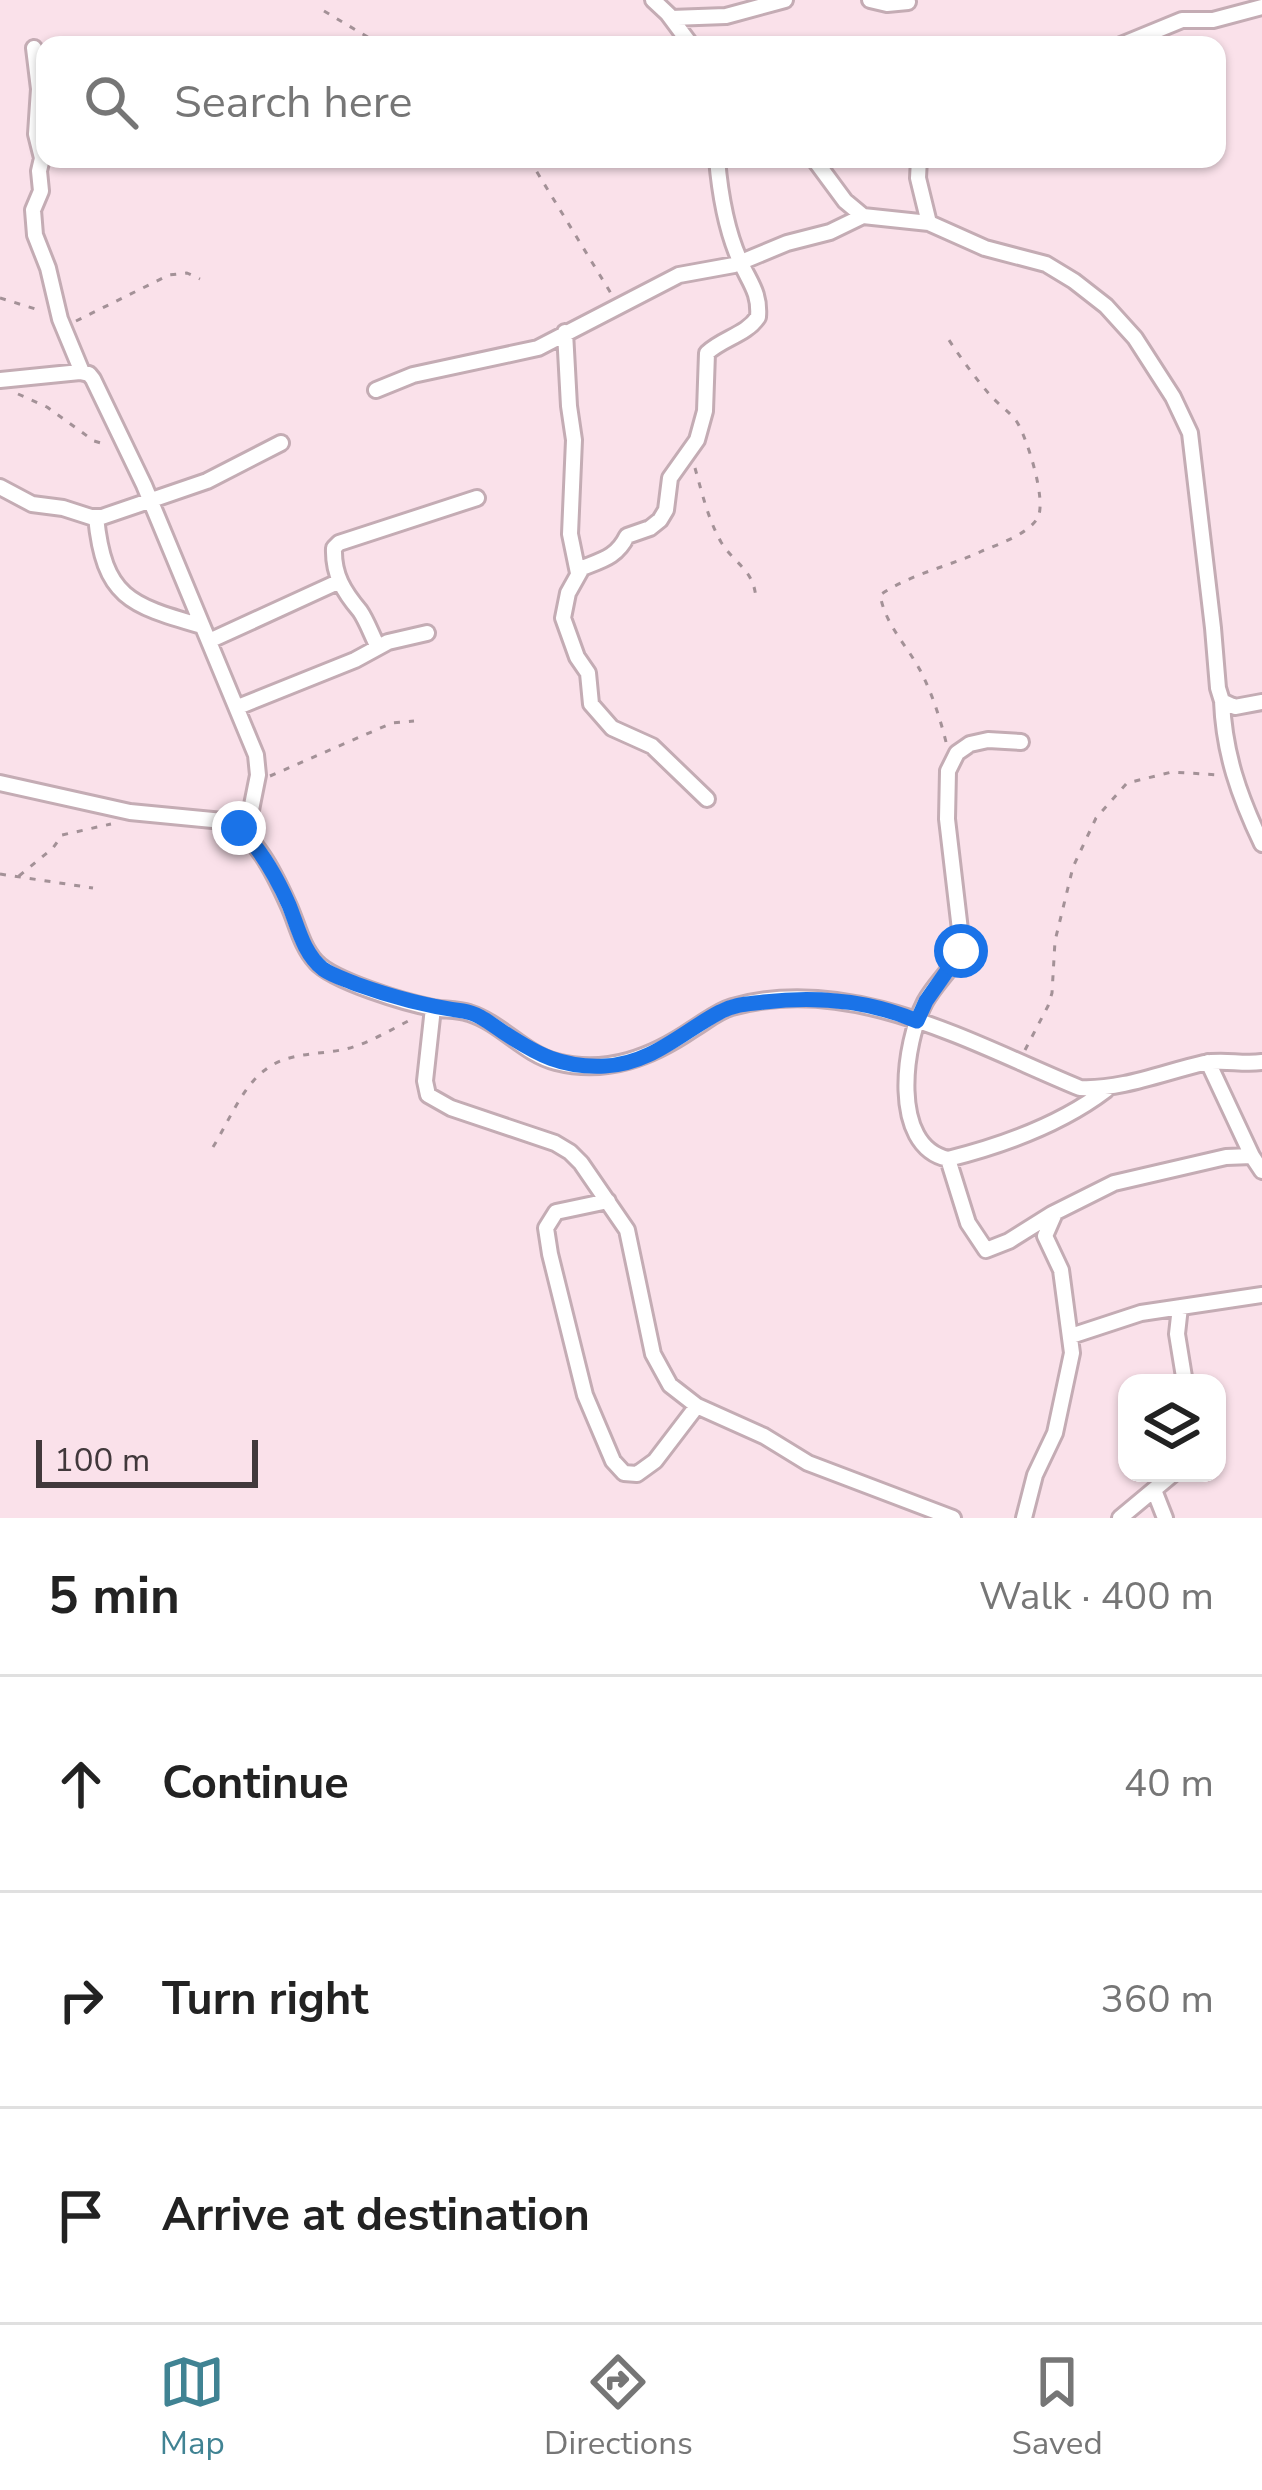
<!DOCTYPE html>
<meta charset="utf-8">
<style>
body{margin:0;font-family:"Nunito Sans",sans-serif;background:#f2f2f2;color:#222}
.controls{position:absolute;right:36px;bottom:36px;display:grid;overflow:hidden;border-radius:24px;box-shadow:0 3px 9px #0004}
.controls button{width:108px;height:108px;display:grid;place-items:center;padding:0;border:0;border-bottom:3px solid #e0e0e0;background:#fff;color:#222;font:60px sans-serif}
.scale{position:absolute;left:36px;bottom:30px;width:222px;box-sizing:border-box;padding-left:12px;border:6px solid #41383b;border-top:0;font-size:33px;line-height:42px;white-space:nowrap;color:#41383b;-webkit-text-stroke:9px #fae1ea;paint-order:stroke}
.stop{position:absolute;width:36px;height:36px;margin:-27px;border:9px solid #1a73e8;border-radius:50%;background:#fff}
.stop.end{background:#1a73e8;border-color:#fff;box-shadow:0 3px 12px #0008}
.list{margin:0;padding:0;list-style:none}
h2{display:flex;justify-content:space-between;align-items:center;height:156px;margin:0;padding:0 48px;font-size:51px}
h2 small{font-size:39px;font-weight:400;color:#767676}
.list li{display:grid;grid-template-columns:78px 1fr auto;gap:36px;align-items:center;box-sizing:border-box;height:216px;padding:0 48px;border-top:3px solid #e0e0e0}
.list b{display:block;font-size:45px;white-space:nowrap}
.list em{font-size:39px;font-style:normal;color:#767676}
.icon{flex:none;width:66px;height:66px;fill:none;stroke:currentColor;stroke-width:2;stroke-linecap:round;stroke-linejoin:round}
.map{position:relative;flex:none;width:1262px;height:1518px;overflow:hidden}
.search{position:absolute;background:#fff;box-shadow:0 3px 9px #0004;left:36px;right:36px;top:36px;height:132px;display:flex;align-items:center;gap:30px;box-sizing:border-box;padding:0 42px;border-radius:24px;color:#767676;font-size:45px}
.sheet{height:804px;background:#fff}
nav{display:flex;justify-content:space-around;align-items:center;box-sizing:border-box;height:168px;border-top:3px solid #e0e0e0;background:#fff;font-size:33px;color:#767676}
nav a{display:grid;justify-items:center;gap:6px}
nav .on{color:#408393}
.map>svg:first-child{display:block}
.lines{fill:none;stroke-linecap:round;stroke-linejoin:round}
.street-casing{stroke:#c4acb4;stroke-width:20}
.path{stroke:#a39197;stroke-width:3;stroke-dasharray:6 9;stroke-linecap:butt}
.street{stroke:#fff;stroke-width:14}
.route{stroke:#1a73e8;stroke-width:15}
</style>
<div class="map">
<svg width="1262" height="1518" viewBox="0 0 1262 1518">
<rect width="100%" height="100%" fill="#fae1ea"/>
<g class="lines">
<defs>
<path id="street" d="M653,0l15,14 23,31
M870,0l17,4 21,-2
M671,18l55,-2 59,-16
M1121,45l61,-25h31l49,-13
M34,48l5,41 -3,45 6,24 -3,13 2,20 -8,19 2,25 13,33 12,51 22,53
M814,159l31,42 18,15 66,7 56,25 61,16 28,17 32,25 29,32 38,59 17,36 23,195 5,60 4,13 13,6 27,-5
M919,159l-1,19 11,45
M565,332l4,74 5,34 -4,94 8,39
M0,380l80,-8 9,2 4,5 51,106 112,270 2,20 -8,40 3,27
M376,390l37,-15 125,-27 141,-73 55,-10 53,-22 43,-11 33,-16
M0,487l32,17 31,4 28,9h11l105,-36 74,-38
M96,517c8,81 34,88 106,109
M209,641l131,-60
M378,647c-6,-11 -11,-26 -18,-36 -16,-19 -27,-36 -26,-63l5,-5 138,-45
M1222,701c2,52 17,95 40,143
M238,707l117,-47 33,-18 39,-9
M1021,742l-33,-2 -18,4 -13,9 -9,18 -1,48 15,128c-7,20 -26,35 -37,55 -21,40 -36,144 23,157 56,-14 112,-34 158,-69
M0,783l130,29 93,9c32,11 52,54 65,83 9,19 13,42 28,58 17,19 90,41 117,46 12,2 25,1 36,5 32,10 55,41 87,49 51,13 96,-5 137,-33 13,-8 25,-18 39,-22 119,-34 241,37 348,81 42,2 84,-16 124,-25 20,-4 38,2 58,-1
M707,799l-55,-53 -40,-18 -21,-24 -3,-31 -11,-16 -14,-39 5,-25 14,-25c20,-8 35,-11 45,-32l23,-8 10,-8 6,-10 4,-32 27,-38 8,-29 2,-58c16,-15 39,-18 51,-36 2,-24 -8,-34 -17,-54 -15,-32 -21,-69 -24,-104
M433,1008l-8,73 3,14 23,13 104,35 15,9 11,11 46,67 26,124 17,31 27,21 67,30 44,27 145,55
M1208,1062l44,94 10,15
M948,1159l20,64 18,27 23,-9 43,-27 62,-31 112,-26 26,-1
M608,1201l-52,11 -10,16 4,26 35,141 28,66 11,12 13,1 18,-13 42,-55
M1180,1307l-3,27 8,49
M1071,1336l70,-23 121,-18
M1154,1490l11,28
M1024,1518l11,-43 20,-42 17,-80 -11,-83 -16,-34 10,-23
M1120,1518l54,-45"/>
</defs>
<use href="#street" class="street-casing"/>
<path class="path" d="M324,11l57,34
M529,159l83,136
M0,298l42,13
M76,321l93,-46 18,-2 13,6
M18,394l29,13 47,34 14,4
M695,468c7,25 13,51 26,74 14,23 33,27 35,57
M946,742c-6,-24 -14,-49 -26,-72 -14,-26 -34,-44 -40,-75 32,-22 68,-28 102,-44 17,-7 44,-16 55,-32 11,-16 -10,-81 -20,-97 -7,-10 -18,-17 -26,-26 -16,-18 -31,-39 -44,-59
M270,776l122,-53 22,-2
M0,874l93,14
M19,876l34,-28 9,-13 49,-11
M1025,1050l23,-44 4,-13 3,-52 18,-74 23,-49 31,-35 45,-11 47,3
M213,1147c15,-24 29,-60 52,-77 22,-18 54,-15 81,-21 24,-6 46,-20 68,-31"/>
<use href="#street" class="street"/>
</g>
<g class="lines">
<path class="route" d="M239,828c21,20 38,50 50,77 9,22 14,48 34,64 10,7 22,10 33,15 36,13 69,22 107,27 15,2 28,13 40,21 35,23 59,36 102,34 46,-2 77,-34 115,-54 14,-8 29,-8 44,-10 53,-6 104,-2 153,19l9,-20 35,-50"/>
</g>
</svg>
<div class="controls">
<button><svg class="icon" aria-label="layers" viewBox="0 0 24 24"><path d="M12 4l9 5-9 5-9-5zM3 14l9 5 9-5"/></svg></button>
</div>
<div class="scale">100 m</div>
<div class="stop" style="left:961px;top:951px"></div>
<div class="stop end" style="left:239px;top:828px"></div>
<div class="search"><svg class="icon" aria-label="search" viewBox="0 0 24 24"><circle cx="10" cy="10" r="6"/><path d="M15 15l6 6"/></svg>Search here</div>
</div>
<section class="sheet">
<h2>5 min<small>Walk · 400 m</small></h2>
<ul class="list">
<li><svg class="icon" aria-label="ahead" viewBox="0 0 24 24"><path d="M12 20V5M6 11l6-6 6 6"/></svg><div><b>Continue</b></div><em>40 m</em></li>
<li><svg class="icon" aria-label="right" viewBox="0 0 24 24"><path d="M7 20v-9h11M14 6l5 5-5 5"/></svg><div><b>Turn right</b></div><em>360 m</em></li>
<li><svg class="icon" aria-label="arrive" viewBox="0 0 24 24"><path d="M6 21V4h12l-3 4 3 4H6"/></svg><div><b>Arrive at destination</b></div></li>
</ul>
</section>
<nav>
<a class="on"><svg class="icon" aria-label="map" viewBox="0 0 24 24"><path d="M3 6l6-2 6 2 6-2v14l-6 2-6-2-6 2zM9 4v14M15 6v14"/></svg>Map</a>
<a><svg class="icon" aria-label="directions" viewBox="0 0 24 24"><path d="M12 3l9 9-9 9-9-9zM9 14v-3h6M13 9l2 2-2 2"/></svg>Directions</a>
<a><svg class="icon" aria-label="saved" viewBox="0 0 24 24"><path d="M7 4h10v16l-5-4-5 4z"/></svg>Saved</a>
</nav>
